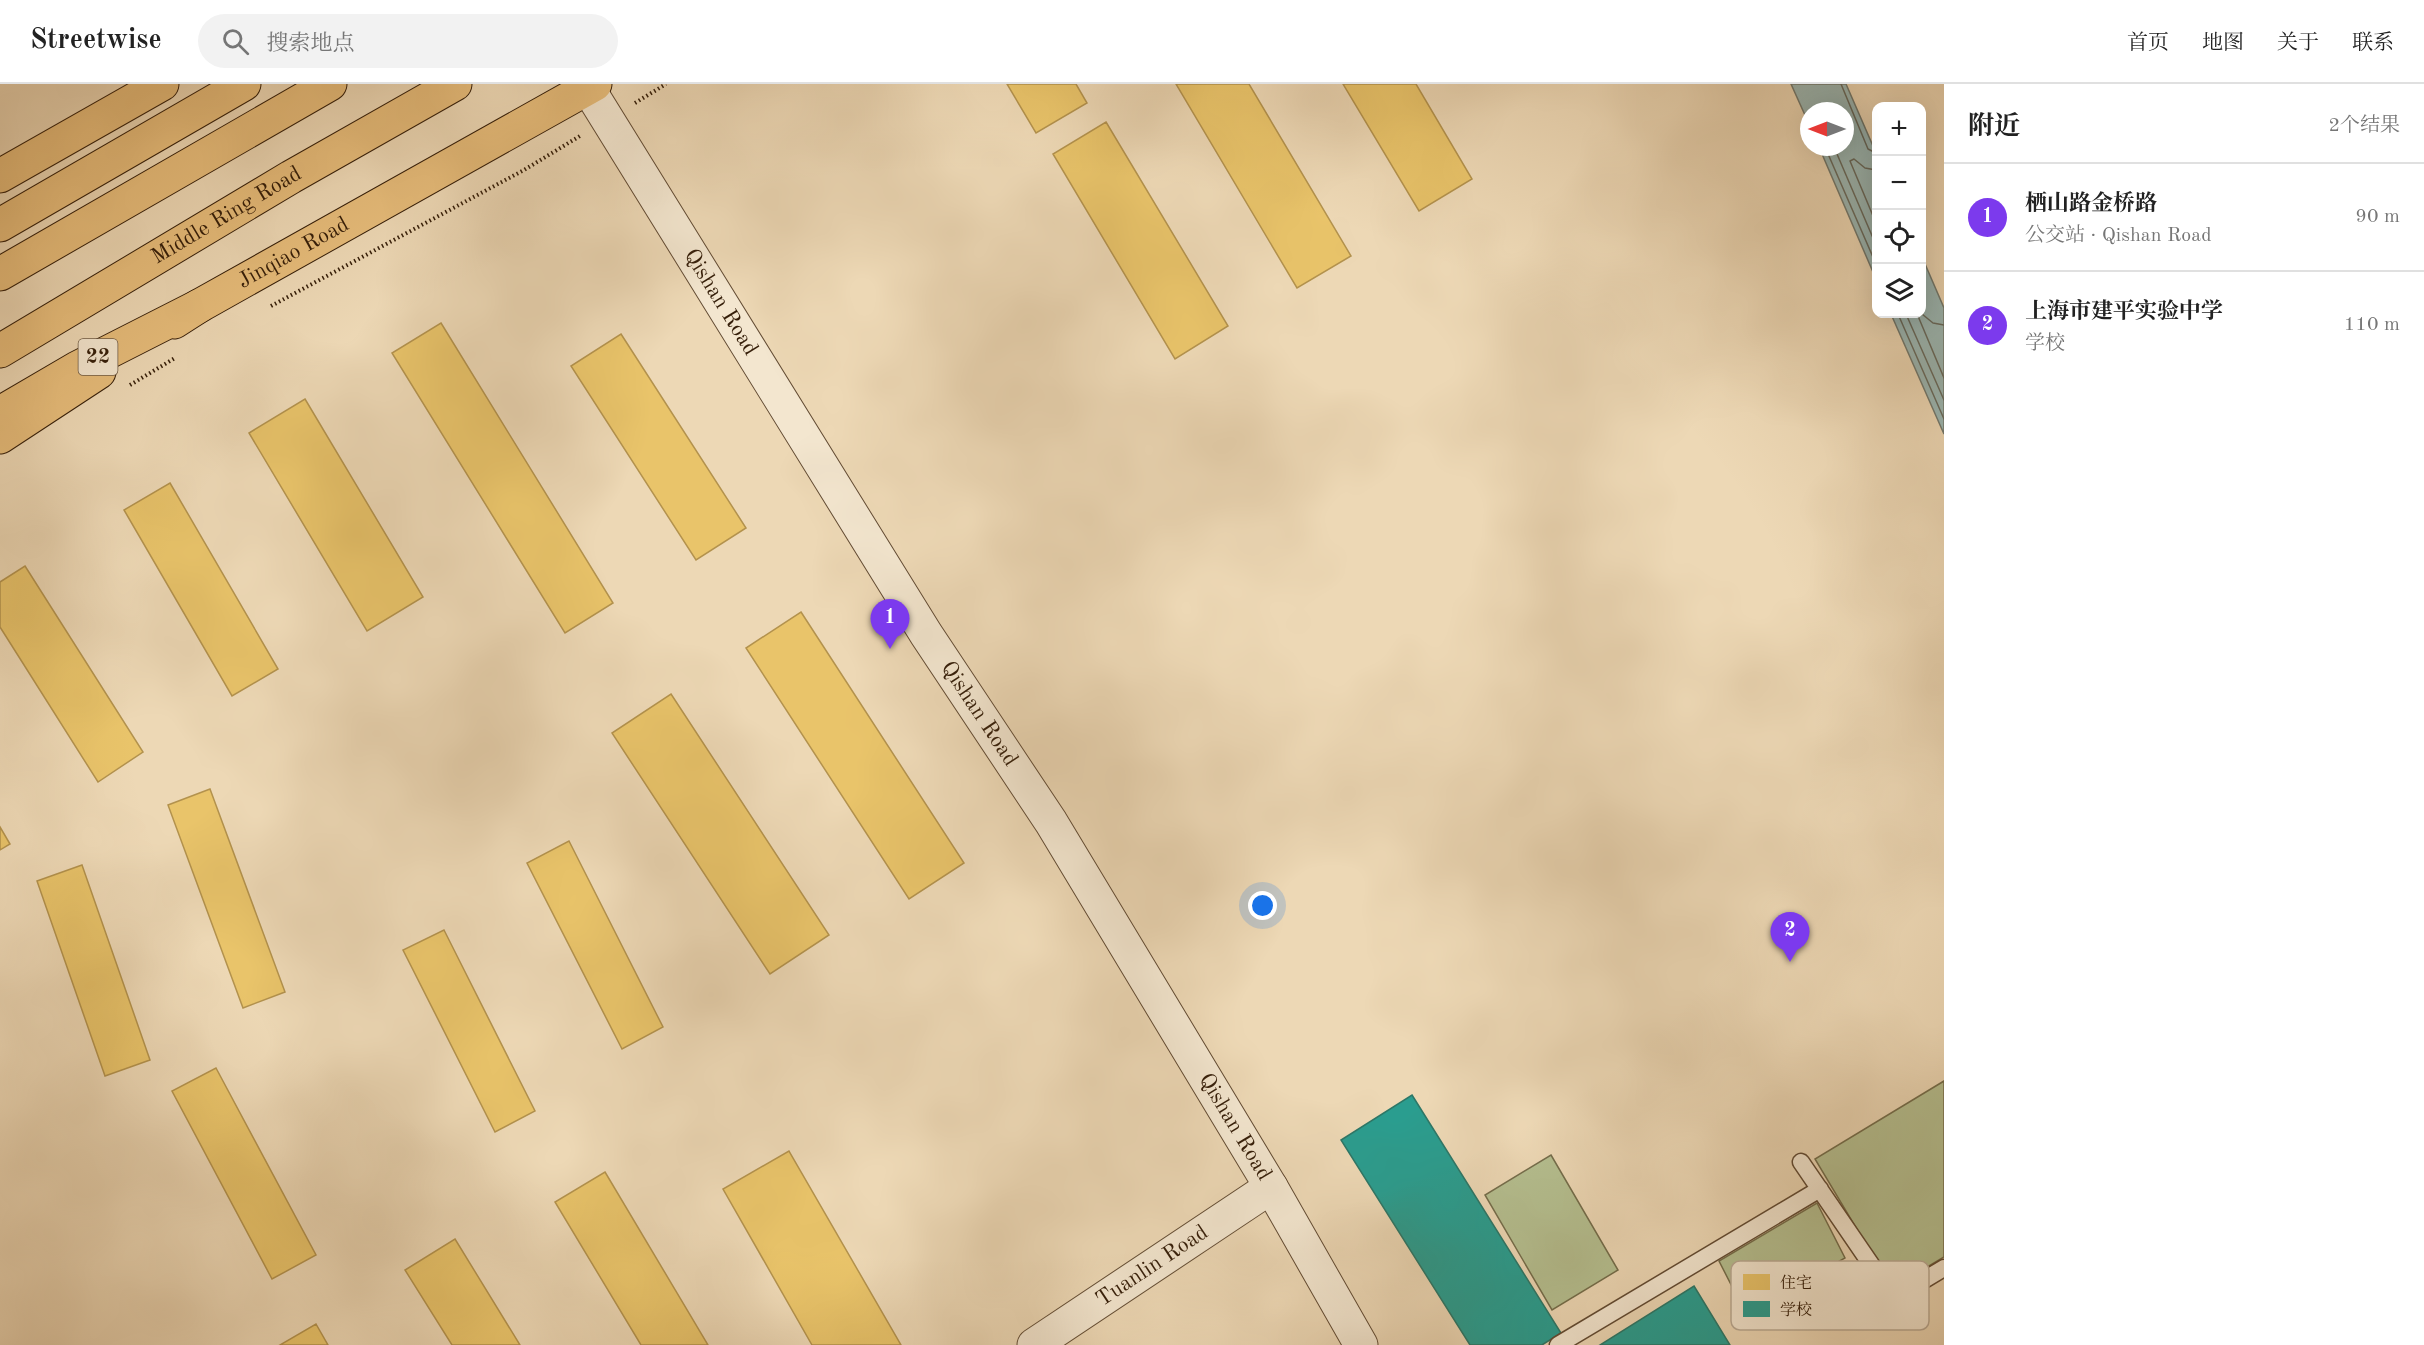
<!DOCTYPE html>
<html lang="zh">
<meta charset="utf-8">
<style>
body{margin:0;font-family:"Old Standard TT","Noto Serif SC",serif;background:#f2f2f2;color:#222}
.controls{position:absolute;right:18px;top:18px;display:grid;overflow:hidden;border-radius:12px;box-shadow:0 6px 24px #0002}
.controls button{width:54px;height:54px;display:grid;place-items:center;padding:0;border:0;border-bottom:2px solid #e0e0e0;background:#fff;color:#222;font:30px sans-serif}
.compass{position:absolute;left:1800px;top:18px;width:54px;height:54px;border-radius:50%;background:#fff;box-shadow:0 6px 24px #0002;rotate:270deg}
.you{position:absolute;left:1263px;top:822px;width:21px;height:21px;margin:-15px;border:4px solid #fff;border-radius:50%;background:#1a73e8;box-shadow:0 0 0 9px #1a73e833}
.badge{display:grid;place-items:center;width:39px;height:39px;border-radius:50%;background:#7c3aed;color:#fff;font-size:20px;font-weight:700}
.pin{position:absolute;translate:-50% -50px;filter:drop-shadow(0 2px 3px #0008)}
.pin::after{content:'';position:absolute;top:32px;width:21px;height:18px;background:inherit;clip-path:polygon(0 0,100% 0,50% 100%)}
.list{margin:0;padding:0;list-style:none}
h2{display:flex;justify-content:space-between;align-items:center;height:78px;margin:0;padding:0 24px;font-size:26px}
h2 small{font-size:20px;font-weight:400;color:#767676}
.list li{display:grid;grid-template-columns:39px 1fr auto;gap:18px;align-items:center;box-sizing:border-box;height:108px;padding:0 24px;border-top:2px solid #e0e0e0}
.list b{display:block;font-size:22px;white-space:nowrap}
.list p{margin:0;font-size:20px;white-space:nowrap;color:#767676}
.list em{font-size:20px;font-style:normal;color:#767676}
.icon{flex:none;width:33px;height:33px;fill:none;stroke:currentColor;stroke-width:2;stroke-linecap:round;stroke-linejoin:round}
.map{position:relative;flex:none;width:1944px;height:1261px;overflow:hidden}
header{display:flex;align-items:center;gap:36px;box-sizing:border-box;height:84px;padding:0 30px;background:#fff;border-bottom:2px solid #e0e0e0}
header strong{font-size:28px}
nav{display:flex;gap:33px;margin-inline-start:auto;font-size:21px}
.search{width:420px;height:54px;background:#f2f2f2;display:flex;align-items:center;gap:15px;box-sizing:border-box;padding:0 21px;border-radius:33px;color:#767676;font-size:22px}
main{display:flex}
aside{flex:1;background:#fff}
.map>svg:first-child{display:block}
.green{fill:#b5bf90;stroke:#756e4c;stroke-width:1.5}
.water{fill:#9bb8b5;stroke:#727a70;stroke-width:1.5}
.homes{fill:#e9c46a;stroke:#b3924d;stroke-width:1.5}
.schools{fill:#2a9d8f;stroke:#2d7767;stroke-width:1.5}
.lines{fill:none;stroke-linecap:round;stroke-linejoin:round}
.shore{stroke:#686b5f;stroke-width:1.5}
.service-casing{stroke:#634c34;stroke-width:19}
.minor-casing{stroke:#634c34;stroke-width:35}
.primary-casing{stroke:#351e09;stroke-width:35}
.trunk-casing{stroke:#351e09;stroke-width:35}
.path{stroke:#351e09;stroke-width:4;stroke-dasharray:1.5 3;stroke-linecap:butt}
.service{stroke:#f3e6cf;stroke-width:16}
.minor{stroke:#f3e6cf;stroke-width:33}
.primary{stroke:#e6bc7a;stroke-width:33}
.trunk{stroke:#e6bc7a;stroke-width:33}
.labels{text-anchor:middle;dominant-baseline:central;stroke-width:6;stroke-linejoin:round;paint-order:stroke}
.shield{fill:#f3e6cf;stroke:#6e5a44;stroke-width:1.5}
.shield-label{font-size:21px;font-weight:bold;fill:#351e09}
.street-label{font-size:22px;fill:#351e09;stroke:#f3e6cf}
.key{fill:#f3e6cf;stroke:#baaa94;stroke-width:1.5}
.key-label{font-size:16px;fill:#351e09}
</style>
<header>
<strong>Streetwise</strong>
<div class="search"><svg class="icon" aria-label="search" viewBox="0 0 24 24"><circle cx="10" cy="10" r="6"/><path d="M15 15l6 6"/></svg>搜索地点</div>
<nav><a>首页</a><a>地图</a><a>关于</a><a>联系</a></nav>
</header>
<main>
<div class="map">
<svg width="1944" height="1261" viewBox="0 0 1944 1261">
<rect width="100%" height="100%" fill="#edd8b5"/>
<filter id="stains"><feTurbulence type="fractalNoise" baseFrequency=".00333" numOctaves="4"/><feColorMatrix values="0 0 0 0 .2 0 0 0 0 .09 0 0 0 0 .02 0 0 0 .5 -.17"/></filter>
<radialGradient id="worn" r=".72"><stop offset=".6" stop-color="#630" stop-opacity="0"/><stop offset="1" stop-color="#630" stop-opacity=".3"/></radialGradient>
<path class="green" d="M1944,997v176l-52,31 -77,-129z
M1551,1071l67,115 -66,40 -67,-115z
M1817,1119l28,55 -99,56 -27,-53z"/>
<path class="water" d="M1791,0h55l30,69v126l-57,-132h26v-36h-36v13z
M1922,173l22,51v126l-53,-120h31z"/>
<path class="homes" d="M1007,0h69l11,19 -51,30z
M1176,0h73l102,172 -54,32z
M1343,0h73l56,95 -53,32z
M1106,38l122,204 -53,33 -122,-205z
M441,239l172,280 -48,30 -173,-280z
M621,250l125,194 -50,32 -125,-194z
M305,315l118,198 -56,34 -118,-198z
M170,399l108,186 -46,27 -108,-186z
M25,482l118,186 -45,30 -98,-155v-45z
M801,528l163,251 -55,36 -163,-251z
M671,610l158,241 -59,39 -158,-241z
M210,705l75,203 -42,16 -75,-203z
M0,743l10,17 -10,6z
M569,757l94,186 -41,22 -95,-186z
M82,781l68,195 -45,16 -68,-195z
M444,846l91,181 -40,21 -92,-182z
M216,984l100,187 -44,24 -100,-188z
M789,1067l112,194h-89l-89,-156z
M605,1088l103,173h-67l-86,-143z
M455,1155l65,106h-68l-47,-75z
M316,1240l12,21h-48z"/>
<path class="schools" d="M1412,1011l149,238 -19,12h-72l-129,-205z
M1694,1202l36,59h-130z"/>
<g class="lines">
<path class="shore" d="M1841,0l27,65 8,4
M1825,63l51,117
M1834,63l42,98
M1876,86l-11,-2 -11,-9 -4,2 26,62
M1898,230l46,105
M1906,230l38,86
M1944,241l-11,-2 -11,-9 -4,2 26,62"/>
<defs>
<path id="service" d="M1801,1078l93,136 50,-30
M1558,1261l262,-156"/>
<g id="minor">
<path id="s1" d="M588,4l338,546 125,188 220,365 90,158"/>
<path id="s2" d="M1034,1261l237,-158"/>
</g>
<g id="primary">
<path d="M0,92l162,-92"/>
<path id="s3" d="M174,238l25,-16 396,-222"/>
<path d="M0,353l99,-65"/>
</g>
<g id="trunk">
<path d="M0,141l244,-141"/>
<path d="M0,190l330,-190"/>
<path id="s4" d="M0,267l291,-174 164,-93"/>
<path d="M0,329l77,-45 122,-62"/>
</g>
</defs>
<use href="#service" class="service-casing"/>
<use href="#minor" class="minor-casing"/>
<use href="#primary" class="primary-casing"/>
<use href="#trunk" class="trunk-casing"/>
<path class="path" d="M635,19l31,-19
M271,222l253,-136 56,-34
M130,301l45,-27"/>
<use href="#service" class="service"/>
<use href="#minor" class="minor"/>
<use href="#primary" class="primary"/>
<use href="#trunk" class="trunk"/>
</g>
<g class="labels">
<rect class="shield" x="78.5" y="255" width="39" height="36" rx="4.5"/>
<g class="shield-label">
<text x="98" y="273">22</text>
</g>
<g class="street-label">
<text stroke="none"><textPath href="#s4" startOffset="264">Middle Ring Road</textPath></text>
<text stroke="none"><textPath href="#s3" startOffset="138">Jinqiao Road</textPath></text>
<text stroke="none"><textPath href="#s1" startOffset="252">Qishan Road</textPath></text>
<text stroke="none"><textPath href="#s1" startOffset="738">Qishan Road</textPath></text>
<text stroke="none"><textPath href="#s1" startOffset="1224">Qishan Road</textPath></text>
<text stroke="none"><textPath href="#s2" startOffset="142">Tuanlin Road</textPath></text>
</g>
</g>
<rect x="1731" y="1177" width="198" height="69" rx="9" class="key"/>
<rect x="1743" y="1190" width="27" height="16" fill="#e9c46a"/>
<rect x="1743" y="1217" width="27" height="16" fill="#2a9d8f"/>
<g class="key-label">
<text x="1780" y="1204">住宅</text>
<text x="1780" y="1231">学校</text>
</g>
<rect width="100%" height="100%" filter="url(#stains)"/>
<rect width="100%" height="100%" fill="url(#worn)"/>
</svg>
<div class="controls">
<button>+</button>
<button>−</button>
<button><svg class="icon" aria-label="locate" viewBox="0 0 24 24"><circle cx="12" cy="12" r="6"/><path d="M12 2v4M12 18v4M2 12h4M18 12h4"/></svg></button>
<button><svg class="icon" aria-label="layers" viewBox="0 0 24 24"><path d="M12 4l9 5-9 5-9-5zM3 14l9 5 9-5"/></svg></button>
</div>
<svg class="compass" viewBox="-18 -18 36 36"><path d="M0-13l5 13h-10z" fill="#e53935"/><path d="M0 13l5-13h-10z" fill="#767676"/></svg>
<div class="you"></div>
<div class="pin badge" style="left:890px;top:565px">1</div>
<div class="pin badge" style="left:1790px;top:878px">2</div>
</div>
<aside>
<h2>附近<small>2个结果</small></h2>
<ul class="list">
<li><span class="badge">1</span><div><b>栖山路金桥路</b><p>公交站 · Qishan Road</p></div><em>90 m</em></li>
<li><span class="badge">2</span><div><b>上海市建平实验中学</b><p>学校</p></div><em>110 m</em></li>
</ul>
</aside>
</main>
